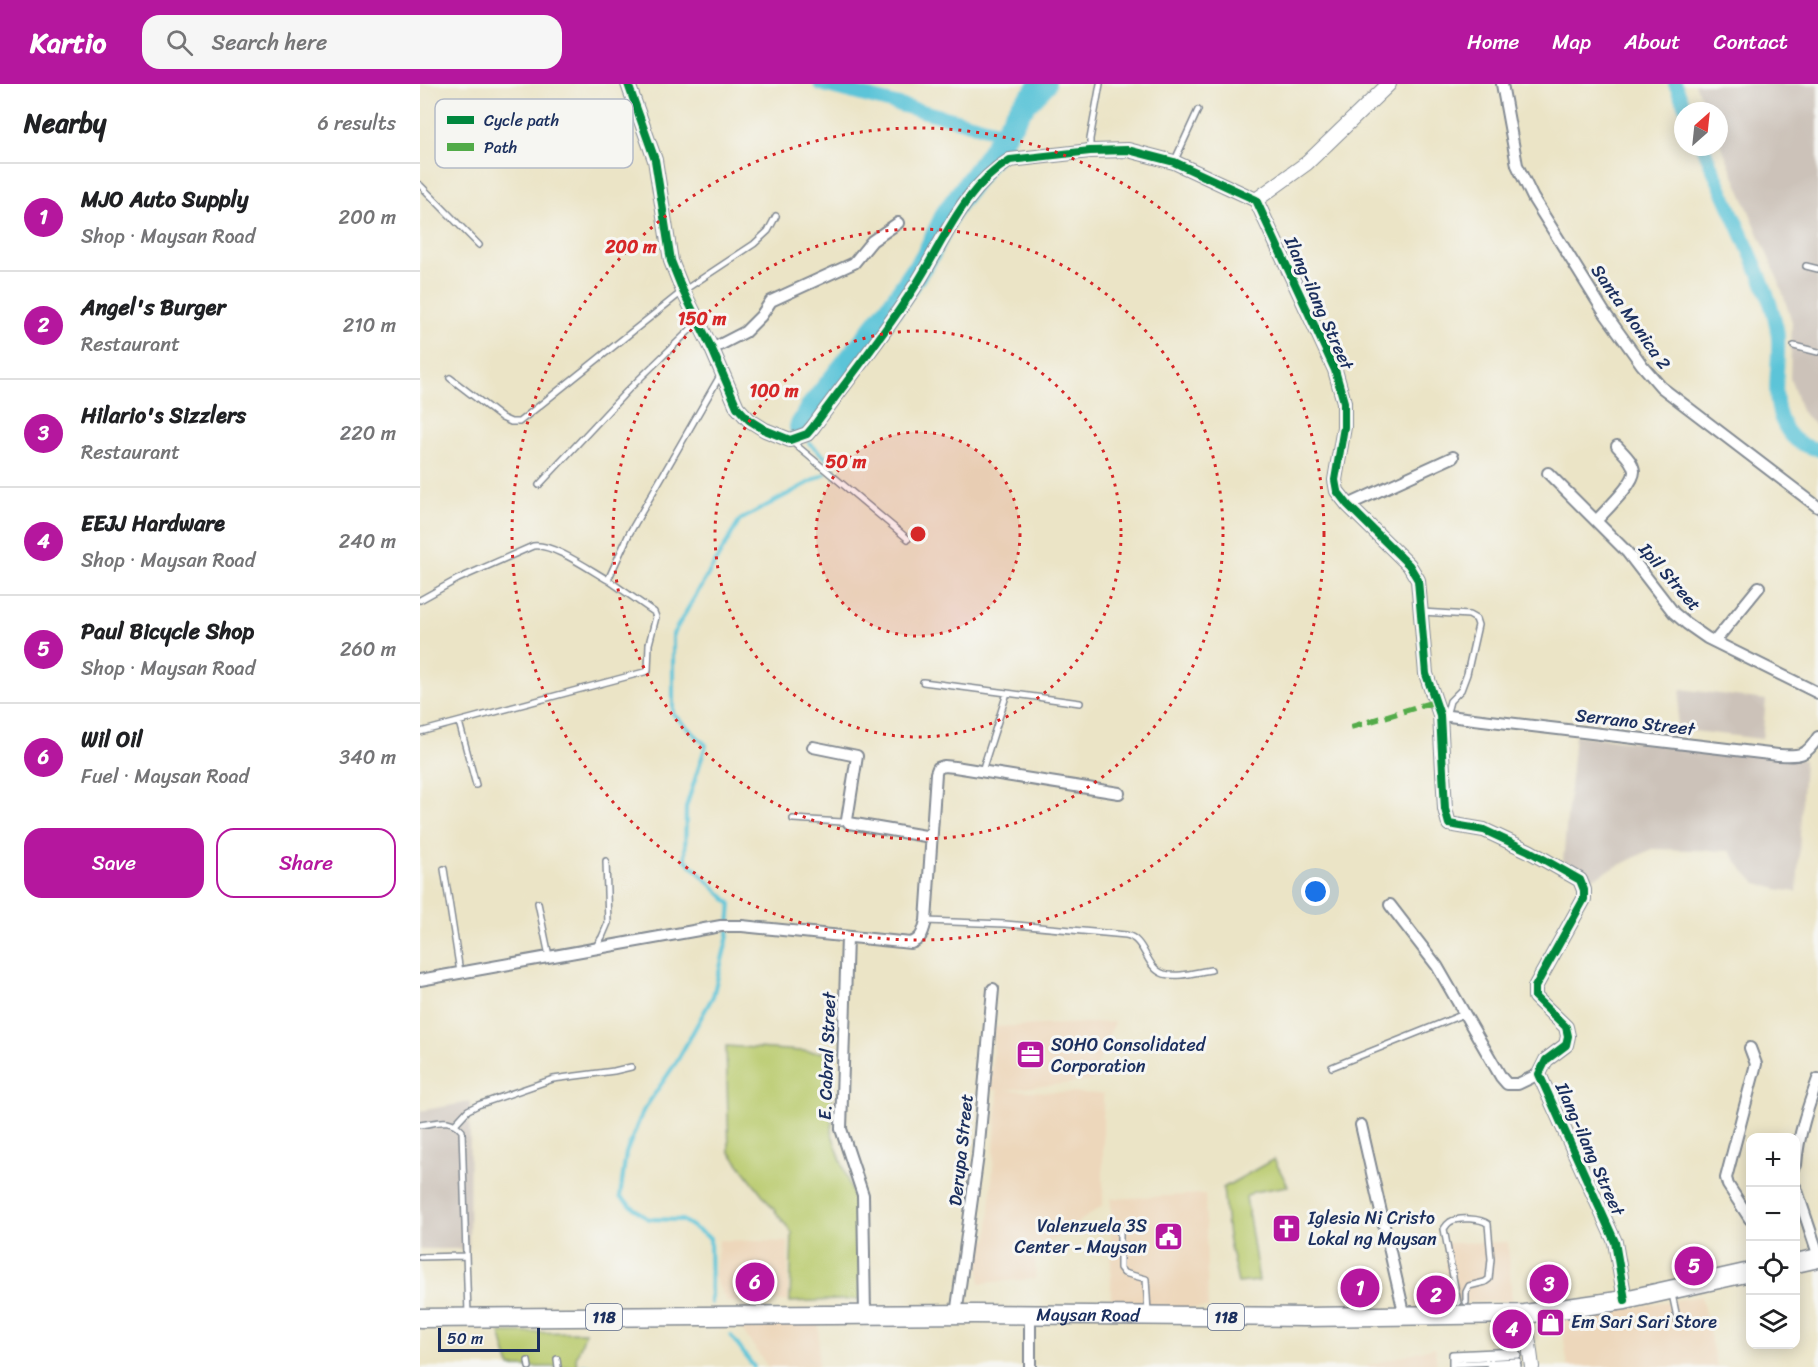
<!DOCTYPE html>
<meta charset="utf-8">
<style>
body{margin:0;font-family:Sriracha,sans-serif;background:#f6f6f6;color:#202124}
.controls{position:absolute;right:18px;bottom:18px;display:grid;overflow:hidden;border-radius:12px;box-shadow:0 3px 15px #0003}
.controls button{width:54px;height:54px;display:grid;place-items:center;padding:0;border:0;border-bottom:2px solid #e0e0e0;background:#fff;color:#202124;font:30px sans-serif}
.compass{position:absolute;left:1254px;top:18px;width:54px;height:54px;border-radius:50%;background:#fff;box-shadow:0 3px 15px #0003;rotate:27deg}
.scale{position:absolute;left:18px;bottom:15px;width:102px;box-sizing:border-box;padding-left:6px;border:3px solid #1b2f5e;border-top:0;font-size:16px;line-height:21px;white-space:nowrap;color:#1b2f5e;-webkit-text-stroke:4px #f6f6f2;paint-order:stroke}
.you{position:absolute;left:896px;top:808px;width:21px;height:21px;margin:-15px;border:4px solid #fff;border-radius:50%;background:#1a73e8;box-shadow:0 0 0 9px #1a73e833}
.badge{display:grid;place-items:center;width:39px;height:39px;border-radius:50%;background:#b5179e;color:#fff;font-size:20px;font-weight:700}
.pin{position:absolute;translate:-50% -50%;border:3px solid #fff;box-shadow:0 2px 6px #0006}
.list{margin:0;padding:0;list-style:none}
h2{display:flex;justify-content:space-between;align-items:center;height:78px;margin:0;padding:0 24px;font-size:26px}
h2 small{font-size:20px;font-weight:400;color:#757577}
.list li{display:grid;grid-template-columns:39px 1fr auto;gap:18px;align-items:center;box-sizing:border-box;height:108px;padding:0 24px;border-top:2px solid #e0e0e0}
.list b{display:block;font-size:22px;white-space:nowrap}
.list p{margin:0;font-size:20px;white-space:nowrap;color:#757577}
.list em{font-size:20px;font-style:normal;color:#757577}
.actions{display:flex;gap:12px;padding:18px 24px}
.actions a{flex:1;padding:14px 0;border:2px solid #b5179e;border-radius:18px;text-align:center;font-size:21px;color:#b5179e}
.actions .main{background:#b5179e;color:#fff}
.icon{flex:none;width:33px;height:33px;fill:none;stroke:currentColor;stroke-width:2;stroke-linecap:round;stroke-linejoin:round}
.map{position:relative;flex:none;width:1398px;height:1283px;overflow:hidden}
header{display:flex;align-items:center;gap:36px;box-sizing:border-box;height:84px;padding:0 30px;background:#b5179e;color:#fff}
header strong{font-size:28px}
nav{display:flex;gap:33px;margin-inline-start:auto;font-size:21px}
.search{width:420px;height:54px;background:#f6f6f6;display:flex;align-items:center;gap:15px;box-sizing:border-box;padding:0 21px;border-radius:18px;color:#757577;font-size:22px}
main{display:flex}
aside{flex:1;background:#fff}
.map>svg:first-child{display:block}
.built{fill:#edd7bb}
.industrial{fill:#ccc2b9}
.green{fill:#bacb6e;stroke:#6a7d66;stroke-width:1.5}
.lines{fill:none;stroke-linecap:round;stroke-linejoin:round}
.stream{stroke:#5bc4d8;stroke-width:4}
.canal{stroke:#5bc4d8;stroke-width:14}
.river{stroke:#5bc4d8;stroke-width:24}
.service-casing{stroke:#838a92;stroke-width:8}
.minor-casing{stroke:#838a92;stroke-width:14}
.tertiary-casing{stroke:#838a92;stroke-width:16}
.primary-casing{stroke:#838a92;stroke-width:21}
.service{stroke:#fff;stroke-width:5}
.minor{stroke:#fff;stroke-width:10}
.tertiary{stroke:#fff;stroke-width:14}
.primary{stroke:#fff;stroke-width:18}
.quiet{stroke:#52ab49;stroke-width:6;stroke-dasharray:12 6;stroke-linecap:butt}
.cycleway-casing{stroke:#f6f6f2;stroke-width:11}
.cycleway{stroke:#00873e;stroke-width:8}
.ring{fill:none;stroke:#d62828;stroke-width:3;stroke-dasharray:3 6}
.labels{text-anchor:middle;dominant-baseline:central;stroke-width:6;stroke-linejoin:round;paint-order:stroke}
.shield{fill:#f6f6f2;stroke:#5d6b8a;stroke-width:1.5}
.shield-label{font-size:16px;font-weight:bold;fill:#1b2f5e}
.street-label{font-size:18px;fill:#1b2f5e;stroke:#f6f6f2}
.poi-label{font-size:18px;fill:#1b2f5e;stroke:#f6f6f2;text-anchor:start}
.key{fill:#f6f6f2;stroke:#b4bac6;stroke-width:1.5}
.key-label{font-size:16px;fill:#1b2f5e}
.centre{fill:#d62828;stroke:#f6f6f2;stroke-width:3}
.ring-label{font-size:18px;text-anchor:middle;font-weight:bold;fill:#d62828;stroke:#f6f6f2;stroke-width:6;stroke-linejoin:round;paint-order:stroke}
</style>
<header>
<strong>Kartio</strong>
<div class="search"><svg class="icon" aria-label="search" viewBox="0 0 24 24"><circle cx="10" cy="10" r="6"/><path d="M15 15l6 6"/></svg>Search here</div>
<nav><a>Home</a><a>Map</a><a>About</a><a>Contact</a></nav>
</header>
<main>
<aside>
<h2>Nearby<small>6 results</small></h2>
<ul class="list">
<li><span class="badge">1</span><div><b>MJO Auto Supply</b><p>Shop · Maysan Road</p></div><em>200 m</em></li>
<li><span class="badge">2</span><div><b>Angel's Burger</b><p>Restaurant</p></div><em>210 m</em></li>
<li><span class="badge">3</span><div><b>Hilario's Sizzlers</b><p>Restaurant</p></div><em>220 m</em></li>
<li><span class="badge">4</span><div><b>EEJJ Hardware</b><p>Shop · Maysan Road</p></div><em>240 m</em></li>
<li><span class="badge">5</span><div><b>Paul Bicycle Shop</b><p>Shop · Maysan Road</p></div><em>260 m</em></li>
<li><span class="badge">6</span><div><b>Wil Oil</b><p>Fuel · Maysan Road</p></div><em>340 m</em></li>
</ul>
<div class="actions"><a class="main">Save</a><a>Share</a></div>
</aside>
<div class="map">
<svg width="1398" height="1283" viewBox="0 0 1398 1283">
<rect width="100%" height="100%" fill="#f6f6f2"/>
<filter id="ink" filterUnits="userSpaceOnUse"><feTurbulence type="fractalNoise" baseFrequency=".0167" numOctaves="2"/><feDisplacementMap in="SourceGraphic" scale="12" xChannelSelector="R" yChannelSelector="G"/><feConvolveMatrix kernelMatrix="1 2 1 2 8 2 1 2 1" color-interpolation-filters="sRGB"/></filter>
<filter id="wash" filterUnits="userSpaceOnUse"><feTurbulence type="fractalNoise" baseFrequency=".008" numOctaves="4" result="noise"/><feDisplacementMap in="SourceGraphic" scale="24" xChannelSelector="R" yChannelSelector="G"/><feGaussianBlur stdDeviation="1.35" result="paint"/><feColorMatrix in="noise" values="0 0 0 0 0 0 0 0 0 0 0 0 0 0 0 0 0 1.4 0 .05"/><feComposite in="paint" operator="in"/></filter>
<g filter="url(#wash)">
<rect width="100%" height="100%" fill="#ebe4c6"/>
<path class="built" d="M694,938l-23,59 -87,9 99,4v111l-67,47 -1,27 -55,4 -2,-43h10l10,-150h-7l3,-63z
M785,1110l3,114h-97v-109z
M299,1156l69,2v59l-61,1 -13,-25z
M1088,1158l4,59 -64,2 -3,-60z
M1281,1212l16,71h-149l-7,-48z
M399,1239l-1,44h-50l-28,-40z
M1015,1263l2,20h-74z"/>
<path class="industrial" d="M1275,0h123v343l-17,-16 -11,-34 2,-55 -13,-40 -60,-142v-29h-12z
M1261,605l85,11 -4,39 -86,-10z
M1155,651l229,25 -7,132 -20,-3 -22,-7 -15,-16 -10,-15 -78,-2 -59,29 -30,-17z
M50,1018l-1,147h-49v-138z"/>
<path class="green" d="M306,962l105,7 1,81 24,71 5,94 -71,3 2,-69 -63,-82z
M854,1075l14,27 -35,6 -7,5 13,84 -21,2 -10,-46 -5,-49z
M166,1248l-10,26 1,9h-67l-10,-34z"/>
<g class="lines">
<path class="stream" d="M389,359l23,20v5
M291,1219l-1,-65 -28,-18 -34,-1 -28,-22 6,-44 17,-42 34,-50 36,-65 15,-60 3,-32 -46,-45 1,-52 20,-62 -33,-31v-80l67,-114 85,-46
M311,1252l23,31
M163,1282l6,1"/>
<path class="canal" d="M400,0l185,49
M1255,0l12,27
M1283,63c13,29 26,58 39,88 14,31 28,60 35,94 5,30 -7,61 4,90 7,17 19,28 37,30"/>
<path class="river" d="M381,343l10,-18 82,-103 35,-51 20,-42 42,-57 31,-48 23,-24"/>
</g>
</g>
<g filter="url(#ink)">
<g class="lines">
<defs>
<path id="service" d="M670,65v-10l10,-55
M755,76l23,-50
M0,101l59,60
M1386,182l12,3
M1374,262l24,6
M30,294l52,40 9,4h8l164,-131 71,-47 14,-13 8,-15
M371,357l117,98
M119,401l89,-95 69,-67
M0,516l38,-21 75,-33c20,-3 57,24 75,34
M1002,528l47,3 7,4 2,6 -11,49 -6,16 -11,11 -4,15
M503,598l84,11 -25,78
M587,609l73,10
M39,638l17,63
M0,648l228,-61 1,-27 7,-27 -2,-5 -46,-32 21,-46 92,-160
M373,735l49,3 5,-2
M24,785l16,103
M118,819l11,53
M506,837l79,3 121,11c20,4 19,33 38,39 14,4 33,-2 47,-4
M175,864l7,-11 6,-14 -2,-62
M912,983l132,-53
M36,1039l12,-13 10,-5 75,-26 61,-8 17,-4
M0,1041c18,-2 29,-9 42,6l6,183
M700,1146v38l4,5 22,6 2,33
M0,1173l45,-1
M1252,1210l6,28
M1038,1219l-14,-74c2,-3 3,-5 6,-7 8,-5 31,-4 38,2l3,35 -2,20 -4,3 -16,4 -3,6v10
M137,1275l1,8
M1032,1275l66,-4
M108,1277l1,6
M1032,1280l66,-3
M1032,1283v-13l65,-3
M1069,1283l29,-2"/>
<path id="minor" d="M1082,0l15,81 16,33 71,114 38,53 19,22 157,120
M292,265l33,-17 16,-16 10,-15 83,-38 18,-22 26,-18
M1128,389l79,79 47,61 13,11 20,14 111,55
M928,421l105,-48
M1176,437c8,-9 39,-38 38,-50 -1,-10 -11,-18 -17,-25
M1295,557l44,-54
M1020,631l338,40c21,1 28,2 40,-18
M393,663l44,9 -10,64 2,3 82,14
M970,821l47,61 64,111 6,7h11l21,-10
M427,853l-6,192 22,66 2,120
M0,896l301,-54h21l169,17c11,-4 12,-11 15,-22l10,-148 2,-5 6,-2 11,1 164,26
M1330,964l6,16 -30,114 2,7 22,34
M941,1041l44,192
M1376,1081c2,-30 12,-58 22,-86
M1376,1104l22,66
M536,1231l22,-160 15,-166
M610,1231v52"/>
<path id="tertiary" d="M208,0l27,76 16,101 12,30 29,58 25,58 12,13 16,10 25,10 17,-6 6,-7c32,-44 67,-87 97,-133 31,-45 50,-104 100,-134l80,-9 38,-1 46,12 82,38 79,170 9,32v25l-9,53 2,11 11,14 61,60 9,15 8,94 14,41 5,94 4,15 35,6 45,21 51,29 4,10v9l-49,88v10l31,30 2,9 -2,9 -20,15 -7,14 76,168 10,58
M836,116l51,-37 82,-79
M1105,1230l7,53"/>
<g id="primary">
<path d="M1376,1179l22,-5"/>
<path id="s1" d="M0,1234l555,-4 330,3 220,-3 100,-14 125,-28"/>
</g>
</defs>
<use href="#service" class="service-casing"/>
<use href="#minor" class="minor-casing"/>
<use href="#tertiary" class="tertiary-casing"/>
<use href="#primary" class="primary-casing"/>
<use href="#service" class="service"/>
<use href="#minor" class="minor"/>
<use href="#tertiary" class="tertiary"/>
<use href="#primary" class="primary"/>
<path class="quiet" d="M931,643l83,-25"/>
<defs>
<path id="cycleway" d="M208,0l27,76 16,101 12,30 29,58 25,58 12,13 16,10 25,10 17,-6 6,-7c32,-44 67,-87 97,-133 31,-45 50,-104 100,-134l80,-9 38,-1 46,12 82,38 79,170 9,32v25l-9,53 2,11 11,14 61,60 9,15 8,94 14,41 5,94 4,15 35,6 45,21 51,29 4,10v9l-49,88v10l31,30 2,9 -2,9 -20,15 -7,14 76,168 10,58"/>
</defs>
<use href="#cycleway" class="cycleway-casing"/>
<use href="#cycleway" class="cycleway"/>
</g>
</g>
<circle cx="498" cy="450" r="102" fill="#d62828" fill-opacity=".12"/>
<g class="ring">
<circle cx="498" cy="450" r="102"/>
<circle cx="498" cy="450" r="203"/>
<circle cx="498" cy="450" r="305"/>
<circle cx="498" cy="450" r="406"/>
</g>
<defs>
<symbol id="office-square" viewBox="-11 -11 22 22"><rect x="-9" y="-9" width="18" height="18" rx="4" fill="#b5179e" stroke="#f6f6f2"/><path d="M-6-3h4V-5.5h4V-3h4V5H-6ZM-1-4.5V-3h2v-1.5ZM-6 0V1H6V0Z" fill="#fff"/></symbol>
<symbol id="church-square" viewBox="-11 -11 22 22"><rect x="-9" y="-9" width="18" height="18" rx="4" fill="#b5179e" stroke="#f6f6f2"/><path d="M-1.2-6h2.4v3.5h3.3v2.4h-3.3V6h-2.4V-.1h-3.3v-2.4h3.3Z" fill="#fff"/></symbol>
<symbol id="civic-square" viewBox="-11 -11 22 22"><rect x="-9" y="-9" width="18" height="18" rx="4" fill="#b5179e" stroke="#f6f6f2"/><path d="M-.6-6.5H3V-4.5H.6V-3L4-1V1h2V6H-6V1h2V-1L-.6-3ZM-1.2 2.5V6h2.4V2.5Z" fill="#fff"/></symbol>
<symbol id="shop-square" viewBox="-11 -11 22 22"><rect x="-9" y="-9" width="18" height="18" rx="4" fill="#b5179e" stroke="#f6f6f2"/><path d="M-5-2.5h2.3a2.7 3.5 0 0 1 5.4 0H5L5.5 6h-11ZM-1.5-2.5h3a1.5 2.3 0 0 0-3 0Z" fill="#fff"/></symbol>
</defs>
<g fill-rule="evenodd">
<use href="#office-square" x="594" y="954" width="33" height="33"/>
<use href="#church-square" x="850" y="1128" width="33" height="33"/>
<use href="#civic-square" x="732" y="1136" width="33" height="33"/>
<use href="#shop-square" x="1114" y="1222" width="33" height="33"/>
</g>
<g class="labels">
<g class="shield">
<rect x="166" y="1220" width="36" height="26" rx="4.5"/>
<rect x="788" y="1220" width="36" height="26" rx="4.5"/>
</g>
<g class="shield-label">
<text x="184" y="1233">118</text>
<text x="806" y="1233">118</text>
</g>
<g class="street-label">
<text transform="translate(899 219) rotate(66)">Ilang-ilang Street</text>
<text transform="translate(1211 233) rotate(55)">Santa Monica 2</text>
<text transform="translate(1250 493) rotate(49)">Ipil Street</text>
<text transform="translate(1215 638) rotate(7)">Serrano Street</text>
<text transform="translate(407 972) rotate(-88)">E. Cabral Street</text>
<text transform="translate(1170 1065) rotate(66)">Ilang-ilang Street</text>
<text transform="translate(541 1066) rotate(-84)">Derupa Street</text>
<text stroke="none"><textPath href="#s1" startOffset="668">Maysan Road</textPath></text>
</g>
<g class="poi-label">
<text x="631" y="961">SOHO Consolidated<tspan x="631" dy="21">Corporation</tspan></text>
<text x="888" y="1134">Iglesia Ni Cristo<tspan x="888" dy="21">Lokal ng Maysan</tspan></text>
<text x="727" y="1142" text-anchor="end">Valenzuela 3S<tspan x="727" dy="21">Center - Maysan</tspan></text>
<text x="1151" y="1238">Em Sari Sari Store</text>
</g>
</g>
<rect x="15" y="15" width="198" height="69" rx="9" class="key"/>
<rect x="27" y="32" width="27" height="8" fill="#00873e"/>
<rect x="27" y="59" width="27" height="8" fill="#52ab49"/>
<g class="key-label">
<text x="64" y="42">Cycle path</text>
<text x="64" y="69">Path</text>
</g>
<circle cx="498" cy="450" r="9" class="centre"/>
<g class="ring-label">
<text x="211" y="169">200 m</text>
<text x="282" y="241">150 m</text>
<text x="354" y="313">100 m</text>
<text x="426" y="384">50 m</text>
</g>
</svg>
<div class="controls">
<button>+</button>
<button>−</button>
<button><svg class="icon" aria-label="locate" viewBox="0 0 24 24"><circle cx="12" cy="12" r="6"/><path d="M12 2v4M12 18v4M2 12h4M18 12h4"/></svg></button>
<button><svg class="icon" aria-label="layers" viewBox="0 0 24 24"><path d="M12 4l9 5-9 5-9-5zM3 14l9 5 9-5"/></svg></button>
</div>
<svg class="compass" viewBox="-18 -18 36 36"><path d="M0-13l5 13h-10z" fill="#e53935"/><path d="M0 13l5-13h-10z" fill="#757577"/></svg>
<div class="scale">50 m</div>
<div class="you"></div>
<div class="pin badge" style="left:940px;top:1204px">1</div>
<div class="pin badge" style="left:1016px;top:1211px">2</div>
<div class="pin badge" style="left:1129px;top:1200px">3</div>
<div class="pin badge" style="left:1092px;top:1245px">4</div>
<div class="pin badge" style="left:1274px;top:1182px">5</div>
<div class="pin badge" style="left:335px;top:1198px">6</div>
</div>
</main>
